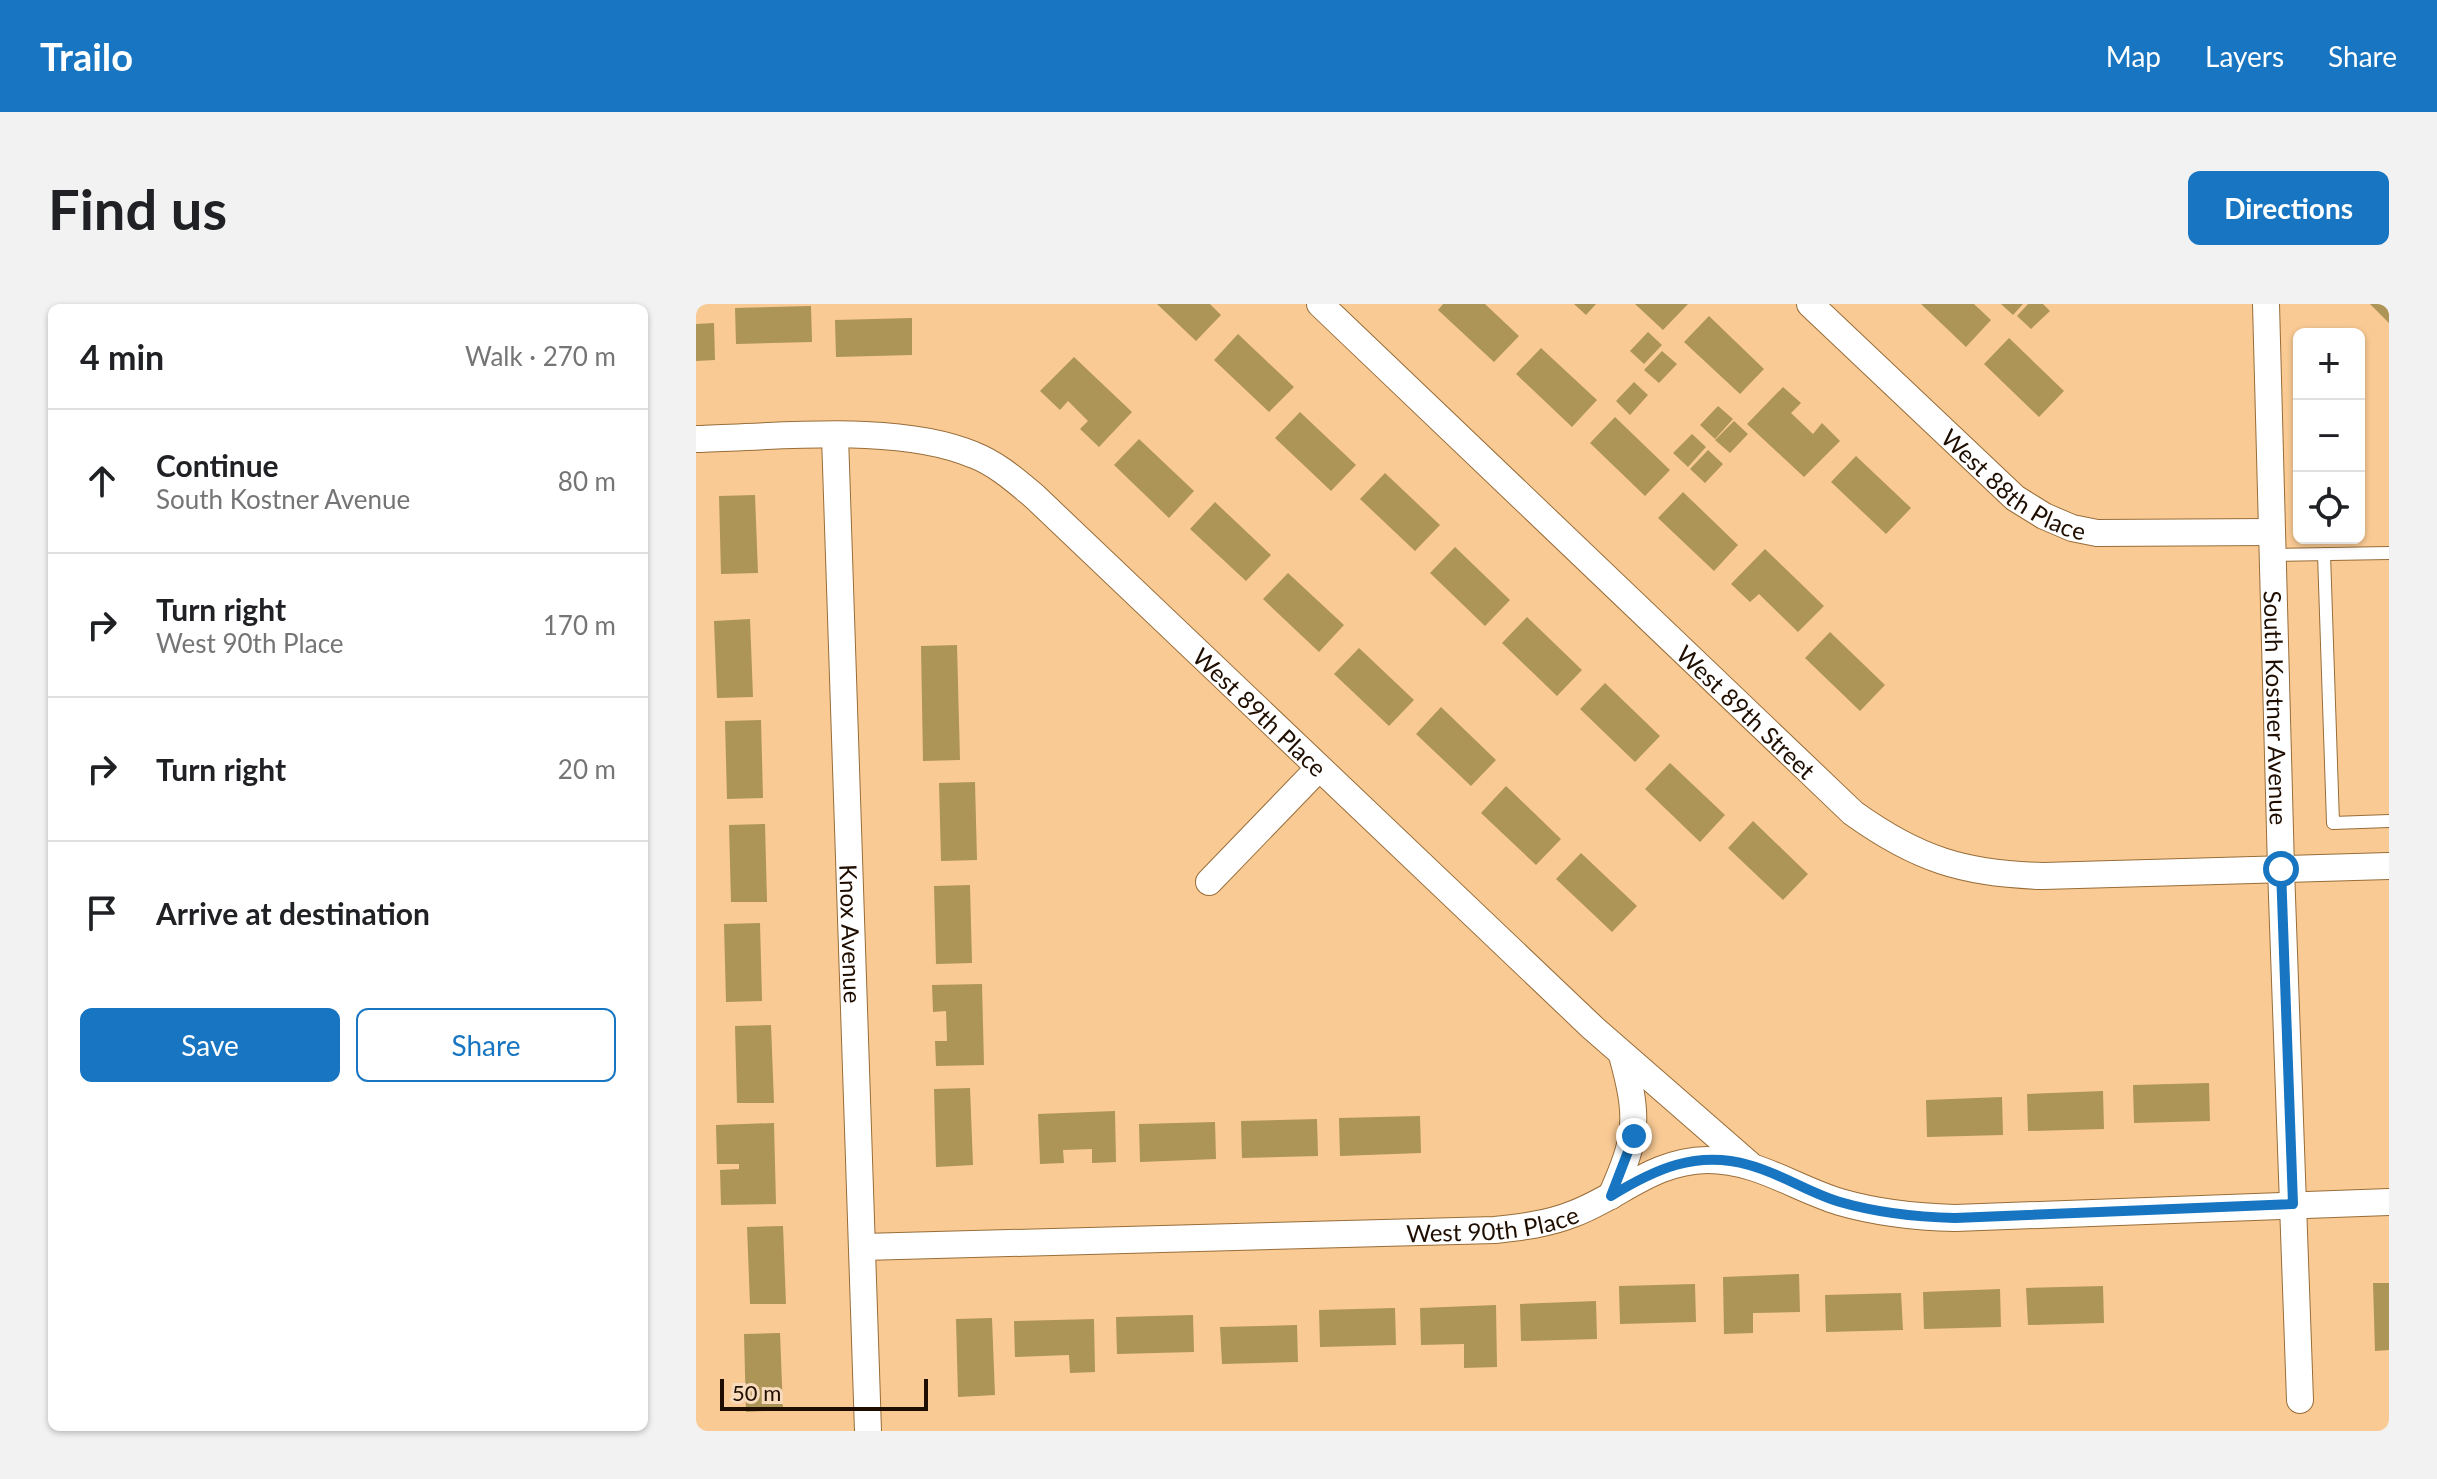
<!DOCTYPE html>
<meta charset="utf-8">
<style>
body{margin:0;font-family:Lato,sans-serif;background:#f2f2f2;color:#202124}
.controls{position:absolute;right:24px;top:24px;display:grid;overflow:hidden;border-radius:12px;box-shadow:0 2px 6px #0004}
.controls button{width:72px;height:72px;display:grid;place-items:center;padding:0;border:0;border-bottom:2px solid #e0e0e0;background:#fff;color:#202124;font:40px sans-serif}
.scale{position:absolute;left:24px;bottom:20px;width:208px;box-sizing:border-box;padding-left:8px;border:4px solid #1f0e00;border-top:0;font-size:22px;line-height:28px;white-space:nowrap;color:#1f0e00;-webkit-text-stroke:6px #f8dbbc;paint-order:stroke}
.stop{position:absolute;width:24px;height:24px;margin:-18px;border:6px solid #1775c1;border-radius:50%;background:#fff}
.stop.end{background:#1775c1;border-color:#fff;box-shadow:0 2px 8px #0008}
.list{margin:0;padding:0;list-style:none}
h2{display:flex;justify-content:space-between;align-items:center;height:104px;margin:0;padding:0 32px;font-size:34px}
h2 small{font-size:26px;font-weight:400;color:#757577}
.list li{display:grid;grid-template-columns:52px 1fr auto;gap:24px;align-items:center;box-sizing:border-box;height:144px;padding:0 32px;border-top:2px solid #e0e0e0}
.list b{display:block;font-size:30px;white-space:nowrap}
.list p{margin:0;font-size:26px;white-space:nowrap;color:#757577}
.list em{font-size:26px;font-style:normal;color:#757577}
.actions{display:flex;gap:16px;padding:24px 32px}
.actions a{flex:1;padding:18px 0;border:2px solid #1775c1;border-radius:12px;text-align:center;font-size:28px;color:#1775c1}
.actions .main{background:#1775c1;color:#fff}
.icon{flex:none;width:44px;height:44px;fill:none;stroke:currentColor;stroke-width:2;stroke-linecap:round;stroke-linejoin:round}
.map{position:relative;flex:none;width:1693px;height:1127px;overflow:hidden;border-radius:12px}
header{display:flex;align-items:center;gap:48px;box-sizing:border-box;height:112px;padding:0 40px;background:#1775c1;color:#fff}
header strong{font-size:38px}
nav{display:flex;gap:44px;margin-inline-start:auto;font-size:28px}
.intro{display:flex;align-items:center;justify-content:space-between;box-sizing:border-box;height:192px;padding:0 48px}
h1{margin:0;font-size:56px}
.button{padding:20px 36px;border-radius:12px;background:#1775c1;color:#fff;font-size:28px;font-weight:700}
main{display:flex;gap:48px;padding:0 48px}
aside{flex:1;background:#fff;border-radius:12px;box-shadow:0 2px 6px #0004}
.map>svg:first-child{display:block}
.building{fill:#ad9557}
.lines{fill:none;stroke-linecap:round;stroke-linejoin:round}
.lane-casing{stroke:#986d39;stroke-width:14}
.street-casing{stroke:#986d39;stroke-width:28}
.lane{stroke:#fff;stroke-width:12}
.street{stroke:#fff;stroke-width:26}
.route{stroke:#1775c1;stroke-width:10}
.labels{text-anchor:middle;dominant-baseline:central;stroke-width:6;stroke-linejoin:round;paint-order:stroke}
.street-label{font-size:24px;fill:#1f0e00;stroke:#f8dbbc}
</style>
<header>
<strong>Trailo</strong>
<nav><a>Map</a><a>Layers</a><a>Share</a></nav>
</header>
<div class="intro"><h1>Find us</h1><a class="button">Directions</a></div>
<main>
<aside>
<h2>4 min<small>Walk · 270 m</small></h2>
<ul class="list">
<li><svg class="icon" aria-label="ahead" viewBox="0 0 24 24"><path d="M12 20V5M6 11l6-6 6 6"/></svg><div><b>Continue</b><p>South Kostner Avenue</p></div><em>80 m</em></li>
<li><svg class="icon" aria-label="right" viewBox="0 0 24 24"><path d="M7 20v-9h11M14 6l5 5-5 5"/></svg><div><b>Turn right</b><p>West 90th Place</p></div><em>170 m</em></li>
<li><svg class="icon" aria-label="right" viewBox="0 0 24 24"><path d="M7 20v-9h11M14 6l5 5-5 5"/></svg><div><b>Turn right</b></div><em>20 m</em></li>
<li><svg class="icon" aria-label="arrive" viewBox="0 0 24 24"><path d="M6 21V4h12l-3 4 3 4H6"/></svg><div><b>Arrive at destination</b></div></li>
</ul>
<div class="actions"><a class="main">Save</a><a>Share</a></div>
</aside>
<div class="map">
<svg width="1693" height="1127" viewBox="0 0 1693 1127">
<rect width="100%" height="100%" fill="#f9ca94"/>
<path class="building" d="M461,0h53l11,11 -25,26z
M747,0h42l34,32 -25,26 -56,-52z
M878,0h22l-10,11z
M939,0h53l-25,26z
M1225,0h53l17,16 -25,27z
M1305,0h22l-10,11z
M1332,0h15l7,7 -19,18 -14,-13z
M1674,0h19v19z
M115,2l1,36 -76,2 -1,-36z
M1013,12l55,53 -24,25 -56,-52z
M216,14v37l-76,2 -1,-37z
M18,19l1,37 -19,1v-37z
M952,28l14,13 -18,19 -14,-13z
M542,30l56,53 -25,25 -55,-52z
M1313,34l55,53 -25,26 -55,-53z
M845,44l56,52 -25,27 -56,-53z
M966,47l15,13 -18,19 -15,-13z
M378,53l58,55 -33,35 -19,-18 8,-8 -20,-20 -8,9 -20,-19z
M938,78l14,13 -18,20 -14,-14z
M1087,83l18,16 -10,10 22,21 9,-11 18,18 -36,36 -57,-53z
M1022,102l15,13 -18,20 -15,-14z
M604,108l56,53 -25,26 -56,-53z
M919,113l55,53 -25,26 -55,-53z
M1038,117l14,13 -18,19 -15,-13z
M996,130l14,13 -18,20 -15,-14z
M443,135l55,52 -25,27 -55,-53z
M1012,146l15,14 -18,19 -15,-14z
M1160,152l55,52 -25,26 -55,-52z
M689,169l55,52 -25,26 -55,-52z
M987,188l55,53 -24,26 -56,-53z
M59,191l3,78 -37,1 -2,-78z
M519,198l56,53 -25,26 -56,-52z
M759,243l55,53 -25,26 -55,-53z
M1069,245l59,57 -26,26 -39,-38 -9,8 -19,-18z
M592,269l56,52 -25,27 -56,-53z
M831,313l55,53 -25,26 -55,-53z
M54,315l3,78 -36,1 -3,-77z
M1134,328l55,53 -25,26 -55,-53z
M261,341l3,115 -37,1 -2,-115z
M663,344l55,52 -25,26 -55,-52z
M909,379l55,53 -25,26 -55,-53z
M745,403l55,53 -25,26 -55,-52z
M65,416l2,78 -36,1 -2,-78z
M974,459l55,52 -25,27 -55,-53z
M279,478l2,78 -36,1 -2,-78z
M810,482l55,53 -25,26 -55,-52z
M1057,517l55,53 -25,26 -55,-52z
M69,520l2,78h-36l-2,-77z
M885,549l56,53 -25,26 -56,-53z
M274,581l2,78 -36,1 -2,-78z
M64,619l2,78 -36,1 -2,-78z
M286,680l2,81 -48,1 -1,-25h12l-1,-30 -13,1 -1,-27z
M75,721l3,78h-37l-2,-77z
M1513,779l1,38 -76,2 -1,-38z
M274,784l3,77 -37,2 -2,-78z
M1407,787l1,38 -76,2 -1,-37z
M1306,793l1,38 -76,2 -1,-37z
M419,807l1,51 -24,1v-14l-29,1 1,13 -24,1 -2,-50z
M724,812l1,37 -81,3 -1,-38z
M621,815l1,37 -76,2 -1,-37z
M519,818l1,37 -76,3 -1,-38z
M78,819l2,81 -55,1 -1,-35 19,-1v-5h-22l-1,-39z
M87,922l3,78h-36l-3,-77z
M1103,970l1,38 -47,1v20l-29,1 -1,-57z
M1677,979h16v67l-14,1z
M999,980l1,38 -76,2 -1,-38z
M1407,982l1,37 -76,2 -2,-37z
M1304,985l1,38 -77,2 -1,-37z
M1205,989l2,37 -77,2 -1,-37z
M900,997l1,38 -76,2 -1,-37z
M800,1001l1,62 -33,1v-24l-43,1 -1,-37z
M699,1004l1,37 -76,2 -1,-37z
M497,1011l1,37 -77,2 -1,-37z
M296,1014l3,77 -37,2 -2,-78z
M398,1015l1,53 -25,1 -1,-18 -54,2 -1,-36z
M601,1021l1,37 -76,2 -2,-37z
M84,1029l3,77 -37,2 -2,-78z"/>
<g class="lines">
<defs>
<path id="lane" d="M1628,250l9,269 56,-2
M1576,251l117,-2"/>
<g id="street">
<path id="s1" d="M624,0l533,509c64,46 111,61 190,63l346,-10"/>
<path id="s2" d="M1114,0l205,194 29,18 28,12 25,5 174,-1"/>
<path id="s3" d="M1570,0l15,565 19,531"/>
<path id="s4" d="M139,132l33,995"/>
<path id="s5" d="M0,135c82,-2 203,-16 278,16 23,9 42,26 60,41l559,532 156,136"/>
<path d="M513,578l110,-114"/>
<path d="M915,892c27,-60 28,-79 11,-141"/>
<path id="s6" d="M167,943l632,-17c27,-3 53,-6 78,-16 48,-18 79,-53 134,-54 51,0 87,28 133,42 38,11 76,15 115,16l434,-16"/>
</g>
</defs>
<use href="#lane" class="lane-casing"/>
<use href="#street" class="street-casing"/>
<use href="#lane" class="lane"/>
<use href="#street" class="street"/>
</g>
<g class="lines">
<path class="route" d="M938,832l-23,60c44,-27 85,-46 138,-31 31,8 60,28 91,37 38,11 75,15 115,16l338,-14 -12,-335"/>
</g>
<g class="labels">
<g class="street-label">
<text stroke="none"><textPath href="#s2" startOffset="274">West 88th Place</textPath></text>
<text stroke="none"><textPath href="#s3" startOffset="404">South Kostner Avenue</textPath></text>
<text stroke="none"><textPath href="#s1" startOffset="590">West 89th Street</textPath></text>
<text stroke="none"><textPath href="#s5" startOffset="666">West 89th Place</textPath></text>
<text stroke="none"><textPath href="#s4" startOffset="498">Knox Avenue</textPath></text>
<text stroke="none"><textPath href="#s6" startOffset="630">West 90th Place</textPath></text>
</g>
</g>
</svg>
<div class="controls">
<button>+</button>
<button>−</button>
<button><svg class="icon" aria-label="locate" viewBox="0 0 24 24"><circle cx="12" cy="12" r="6"/><path d="M12 2v4M12 18v4M2 12h4M18 12h4"/></svg></button>
</div>
<div class="scale">50 m</div>
<div class="stop" style="left:1585px;top:565px"></div>
<div class="stop end" style="left:938px;top:832px"></div>
</div>
</main>
